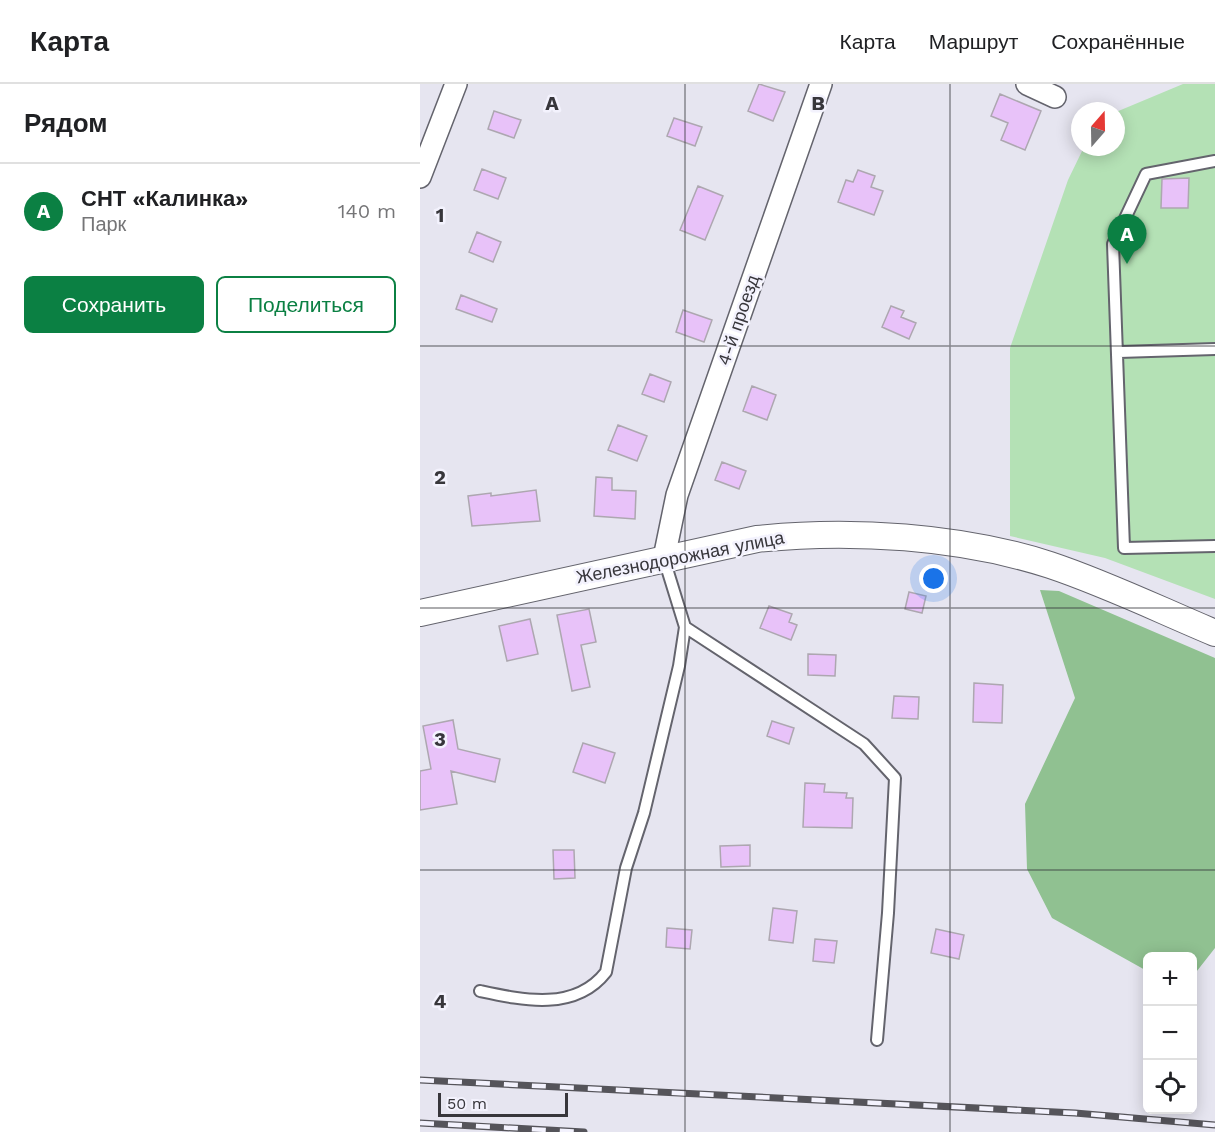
<!DOCTYPE html>
<html lang="ru">
<meta charset="utf-8">
<style>
body{margin:0;font-family:"Work Sans",sans-serif;background:#f6f6f6;color:#202124}
.controls{position:absolute;right:18px;bottom:18px;display:grid;overflow:hidden;border-radius:9px;box-shadow:0 3px 15px #0003}
.controls button{width:54px;height:54px;display:grid;place-items:center;padding:0;border:0;border-bottom:2px solid #e0e0e0;background:#fff;color:#202124;font:30px sans-serif}
.compass{position:absolute;left:651px;top:18px;width:54px;height:54px;border-radius:50%;background:#fff;box-shadow:0 3px 15px #0003;rotate:20deg}
.scale{position:absolute;left:18px;bottom:15px;width:130px;box-sizing:border-box;padding-left:6px;border:3px solid #37363b;border-top:0;font-size:16px;line-height:21px;white-space:nowrap;color:#37363b;-webkit-text-stroke:4px #f3f2fd;paint-order:stroke}
.you{position:absolute;left:514px;top:495px;width:21px;height:21px;margin:-15px;border:4px solid #fff;border-radius:50%;background:#1a73e8;box-shadow:0 0 0 9px #1a73e833}
.badge{display:grid;place-items:center;width:39px;height:39px;border-radius:50%;background:#0b8043;color:#fff;font-size:20px;font-weight:700}
.pin{position:absolute;translate:-50% -50px;filter:drop-shadow(0 2px 3px #0008)}
.pin::after{content:'';position:absolute;top:32px;width:21px;height:18px;background:inherit;clip-path:polygon(0 0,100% 0,50% 100%)}
.list{margin:0;padding:0;list-style:none}
h2{display:flex;justify-content:space-between;align-items:center;height:78px;margin:0;padding:0 24px;font-size:26px}
h2 small{font-size:20px;font-weight:400;color:#757577}
.list li{display:grid;grid-template-columns:39px 1fr auto;gap:18px;align-items:center;box-sizing:border-box;height:96px;padding:0 24px;border-top:2px solid #e0e0e0}
.list b{display:block;font-size:22px;white-space:nowrap}
.list p{margin:0;font-size:20px;white-space:nowrap;color:#757577}
.list em{font-size:20px;font-style:normal;color:#757577}
.actions{display:flex;gap:12px;padding:18px 24px}
.actions a{flex:1;padding:14px 0;border:2px solid #0b8043;border-radius:9px;text-align:center;font-size:21px;color:#0b8043}
.actions .main{background:#0b8043;color:#fff}
.icon{flex:none;width:33px;height:33px;fill:none;stroke:currentColor;stroke-width:2;stroke-linecap:round;stroke-linejoin:round}
.map{position:relative;flex:none;width:795px;height:1048px;overflow:hidden}
header{display:flex;align-items:center;gap:36px;box-sizing:border-box;height:84px;padding:0 30px;background:#fff;border-bottom:2px solid #e0e0e0}
header strong{font-size:28px}
nav{display:flex;gap:33px;margin-inline-start:auto;font-size:21px}
main{display:flex}
aside{flex:1;background:#fff}
.map>svg:first-child{display:block}
.green{fill:#b4e1b5}
.forest{fill:#90c191}
.building{fill:#e8c2f9;stroke:#ada7b0;stroke-width:1.5}
.lines{fill:none;stroke-linecap:round;stroke-linejoin:round}
.service-casing{stroke:#64646d;stroke-width:14}
.minor-casing{stroke:#64646d;stroke-width:24}
.tertiary-casing{stroke:#64646d;stroke-width:28}
.service{stroke:#fff;stroke-width:10}
.minor{stroke:#fff;stroke-width:21}
.tertiary{stroke:#fff;stroke-width:26}
.rail-casing{stroke:#55545a;stroke-width:7}
.rail{stroke:#f3f2fd;stroke-width:4.5;stroke-dasharray:14;stroke-linecap:butt}
.grid{fill:none;stroke:#37363b;stroke-width:1.5;stroke-opacity:0.55}
.labels{text-anchor:middle;dominant-baseline:central;stroke-width:5;stroke-linejoin:round;paint-order:stroke}
.street-label{font-size:18px;fill:#37363b;stroke:#f3f2fd}
.grid-label{font-size:20px;text-anchor:middle;font-weight:bold;fill:#37363b;stroke:#f3f2fd;stroke-width:5;stroke-linejoin:round;paint-order:stroke}
</style>
<header>
<strong>Карта</strong>
<nav><a>Карта</a><a>Маршрут</a><a>Сохранённые</a></nav>
</header>
<main>
<aside>
<h2>Рядом<small></small></h2>
<ul class="list">
<li><span class="badge">A</span><div><b>СНТ «Калинка»</b><p>Парк</p></div><em>140 m</em></li>
</ul>
<div class="actions"><a class="main">Сохранить</a><a>Поделиться</a></div>
</aside>
<div class="map">
<svg width="795" height="1048" viewBox="0 0 795 1048">
<rect width="100%" height="100%" fill="#e6e5f0"/>
<path class="green" d="M763,0h32v515l-110,-41 -95,-22v-188l58,-168 16,-33h32v-35z"/>
<path class="forest" d="M620,506l19,1 156,67v290l-22,28 -1,-20h-44l-1,15 -95,-53 -25,-49 -2,-65 50,-106z"/>
<path class="building" d="M339,0l26,8 -12,29 -25,-10z
M580,10l41,17 -16,39 -24,-10 7,-17 -17,-7z
M74,27l27,9 -7,18 -26,-9z
M254,34l28,9 -7,19 -28,-10z
M62,85l24,9 -8,21 -24,-9z
M438,86l17,6 -4,11 12,4 -9,24 -36,-13 8,-22 7,2z
M769,94l-1,30h-27l1,-29z
M278,102l25,10 -18,44 -25,-10z
M57,148l24,10 -8,20 -24,-10z
M41,211l36,14 -5,13 -36,-13z
M471,222l13,5 -3,6 15,6 -7,16 -27,-12z
M263,226l29,10 -8,22 -28,-10z
M230,290l21,8 -7,20 -22,-8z
M332,302l24,9 -9,25 -24,-9z
M198,341l29,11 -10,25 -29,-11z
M302,378l24,9 -7,18 -24,-9z
M176,393l16,1v12l24,1 -1,28 -41,-3z
M116,406l4,31 -68,5 -4,-30 23,-3v3z
M489,508l17,4 -4,17 -17,-4z
M349,522l23,8 -3,8 8,3 -6,15 -31,-12z
M169,525l7,33 -15,3 9,42 -18,4 -15,-76z
M110,535l8,35 -31,7 -8,-35z
M388,570l28,1 -1,21 -27,-1z
M554,599l29,2 -1,38 -29,-1z
M474,612l25,1 -1,22 -26,-1z
M33,636l5,29 42,10 -5,23 -44,-11 6,33 -37,6v-39l11,-2 -8,-43z
M352,637l22,7 -5,16 -22,-8z
M163,659l32,10 -10,30 -32,-11z
M385,699l20,1 -1,8 23,1 -1,5h7l-1,30 -49,-1z
M330,761v21l-29,1 -1,-21z
M133,766h21l1,28 -21,1z
M353,824l24,3 -4,32 -24,-3z
M247,844l25,2 -2,19 -24,-2z
M516,845l28,6 -5,24 -28,-6z
M395,855l22,2 -3,22 -21,-2z"/>
<g class="lines">
<defs>
<path id="service" d="M795,77l-69,13 -33,70 11,304 91,-2
M699,268l96,-3
M244,475l21,68 179,117 31,34 -7,135 -11,127
M60,907c42,9 95,21 126,-19l20,-104 18,-55 35,-147 6,-39"/>
<path id="minor" d="M607,0l28,13
M0,93l36,-93
M244,474l13,-63 144,-411"/>
<path id="tertiary" d="M0,529l337,-74c93,-10 204,-3 293,26 57,19 110,45 165,68"/>
</defs>
<use href="#service" class="service-casing"/>
<use href="#minor" class="minor-casing"/>
<use href="#tertiary" class="tertiary-casing"/>
<use href="#service" class="service"/>
<use href="#minor" class="minor"/>
<use href="#tertiary" class="tertiary"/>
<defs>
<path id="rail" d="M0,996l655,33 140,12
M0,1039l164,9"/>
</defs>
<use href="#rail" class="rail-casing"/>
<use href="#rail" class="rail"/>
</g>
<path class="grid" d="M265,0v1048M530,0v1048M0,262h795M0,524h795M0,786h795"/>
<g class="labels">
<g class="street-label">
<text transform="translate(318 236) rotate(-71)">4-й проезд</text>
<text transform="translate(260 473) rotate(-11)">Железнодорожная улица</text>
</g>
</g>
<g class="grid-label">
<text x="132" y="26">A</text>
<text x="398" y="26">B</text>
<text x="20" y="138">1</text>
<text x="20" y="400">2</text>
<text x="20" y="662">3</text>
<text x="20" y="924">4</text>
</g>
</svg>
<div class="controls">
<button>+</button>
<button>−</button>
<button><svg class="icon" aria-label="locate" viewBox="0 0 24 24"><circle cx="12" cy="12" r="6"/><path d="M12 2v4M12 18v4M2 12h4M18 12h4"/></svg></button>
</div>
<svg class="compass" viewBox="-18 -18 36 36"><path d="M0-13l5 13h-10z" fill="#e53935"/><path d="M0 13l5-13h-10z" fill="#757577"/></svg>
<div class="scale">50 m</div>
<div class="you"></div>
<div class="pin badge" style="left:707px;top:180px">A</div>
</div>
</main>
